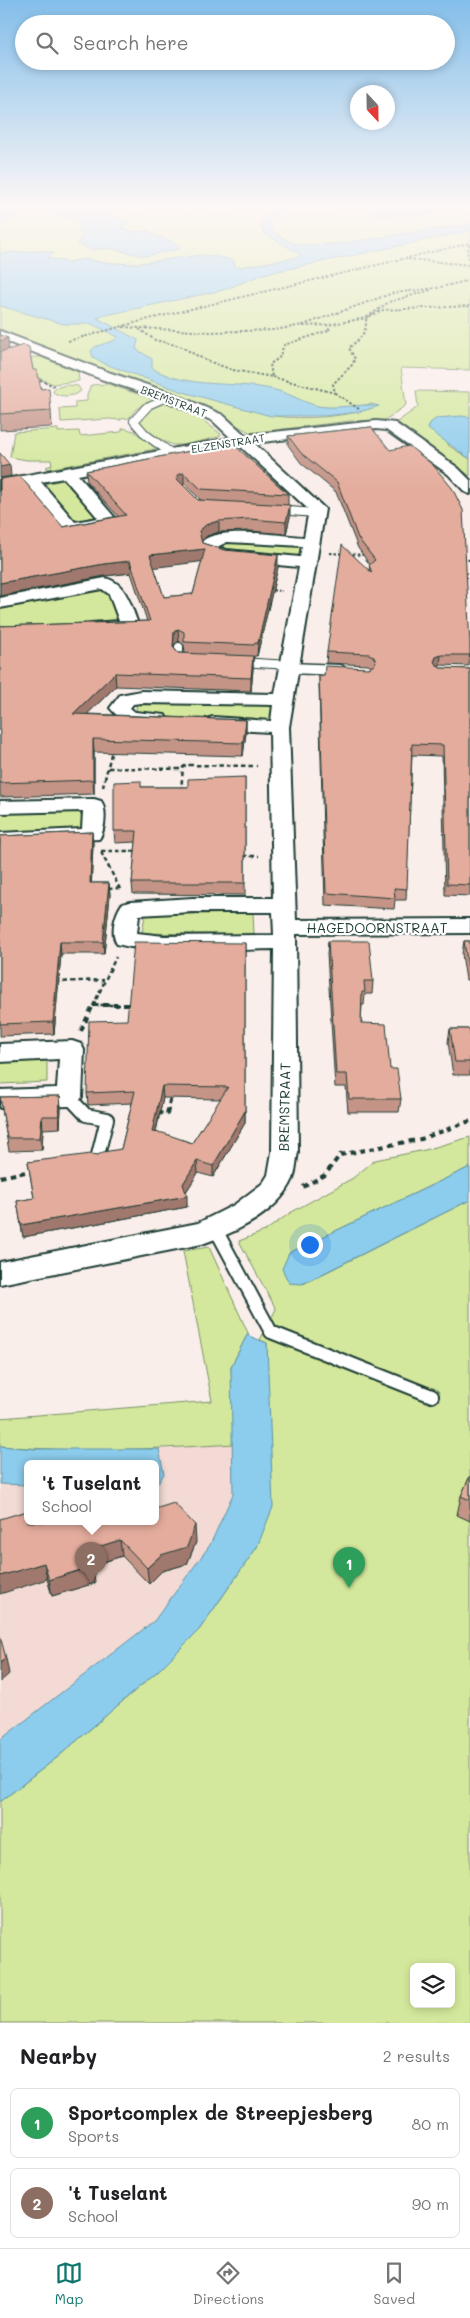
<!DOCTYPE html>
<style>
body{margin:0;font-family:Mali,sans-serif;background:#f2f2f2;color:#202124}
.controls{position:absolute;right:15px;bottom:15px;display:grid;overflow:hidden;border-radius:8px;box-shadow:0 2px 8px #0003}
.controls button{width:45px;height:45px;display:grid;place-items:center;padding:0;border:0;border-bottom:1px solid #e0e0e0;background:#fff;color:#202124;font:25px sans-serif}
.compass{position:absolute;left:350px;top:85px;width:45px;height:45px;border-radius:50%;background:#fff;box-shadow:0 2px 8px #0003;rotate:158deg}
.you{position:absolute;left:309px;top:1244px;width:18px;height:18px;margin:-12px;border:4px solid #fff;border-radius:50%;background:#1a73e8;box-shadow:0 0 0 8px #1a73e833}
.badge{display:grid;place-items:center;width:32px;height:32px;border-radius:50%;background:#0f766e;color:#fff;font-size:16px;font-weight:700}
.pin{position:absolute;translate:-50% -41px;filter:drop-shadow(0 1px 2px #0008)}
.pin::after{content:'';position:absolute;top:26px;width:18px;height:15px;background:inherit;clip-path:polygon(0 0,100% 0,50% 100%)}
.popup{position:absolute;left:24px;top:1460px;width:135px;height:65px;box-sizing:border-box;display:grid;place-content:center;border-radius:8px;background:#fff;filter:drop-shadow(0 1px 4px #0005);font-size:16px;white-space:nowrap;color:#757577}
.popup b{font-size:19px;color:#202124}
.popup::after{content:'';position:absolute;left:50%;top:100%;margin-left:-10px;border:10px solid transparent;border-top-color:#fff}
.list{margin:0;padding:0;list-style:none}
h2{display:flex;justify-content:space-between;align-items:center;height:65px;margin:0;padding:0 20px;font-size:21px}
h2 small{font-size:16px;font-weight:400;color:#757577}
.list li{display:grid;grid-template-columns:32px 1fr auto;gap:15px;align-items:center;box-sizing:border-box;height:70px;margin:0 10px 10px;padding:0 10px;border:1px solid #e0e0e0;border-radius:8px}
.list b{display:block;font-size:19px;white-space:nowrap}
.list p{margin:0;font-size:16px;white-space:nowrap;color:#757577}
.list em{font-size:16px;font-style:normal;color:#757577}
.icon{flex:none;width:28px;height:28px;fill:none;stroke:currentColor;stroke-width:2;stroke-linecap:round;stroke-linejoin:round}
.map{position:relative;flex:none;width:470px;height:2023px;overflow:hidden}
.search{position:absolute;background:#fff;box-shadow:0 2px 8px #0003;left:15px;right:15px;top:15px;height:55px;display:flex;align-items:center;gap:12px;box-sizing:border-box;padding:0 18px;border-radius:28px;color:#757577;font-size:19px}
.sheet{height:225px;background:#fff}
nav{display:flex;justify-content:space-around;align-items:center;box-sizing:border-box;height:70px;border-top:1px solid #e0e0e0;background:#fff;font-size:14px;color:#757577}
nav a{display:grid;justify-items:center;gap:2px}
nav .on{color:#0f766e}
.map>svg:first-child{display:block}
.built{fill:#f3dad4}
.green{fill:#d3e89c;stroke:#799268;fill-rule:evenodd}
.water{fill:#8ccced;stroke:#6093a3}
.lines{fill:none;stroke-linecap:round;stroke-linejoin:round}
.service-far3-casing{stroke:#1f3d34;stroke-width:8}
.service-far2-casing{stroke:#1f3d34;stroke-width:10}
.service-far1-casing{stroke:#1f3d34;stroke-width:13}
.service-casing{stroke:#1f3d34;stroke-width:16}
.minor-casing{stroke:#1f3d34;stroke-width:4}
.path-far2{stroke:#1f3d34;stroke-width:2;stroke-dasharray:2.5 2;stroke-linecap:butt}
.path-far1{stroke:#1f3d34;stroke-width:2.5;stroke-dasharray:4.5 3;stroke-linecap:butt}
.path{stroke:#1f3d34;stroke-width:4;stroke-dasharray:5.5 4.5;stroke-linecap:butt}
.service-far3{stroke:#fff;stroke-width:5.5}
.service-far2{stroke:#fff;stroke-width:8}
.service-far1{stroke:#fff;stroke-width:10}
.service{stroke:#fff;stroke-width:12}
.minor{fill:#fff;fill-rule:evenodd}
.wall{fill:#c49487;stroke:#1f3d34;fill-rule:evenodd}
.shaded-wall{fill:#a0786e;stroke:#1f3d34}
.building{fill:#e4ac9d;stroke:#1f3d34;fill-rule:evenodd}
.labels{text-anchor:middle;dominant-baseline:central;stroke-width:4.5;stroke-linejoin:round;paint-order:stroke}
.far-street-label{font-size:11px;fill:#1f3d34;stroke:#fff}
.street-label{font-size:14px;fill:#1f3d34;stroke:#fff}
</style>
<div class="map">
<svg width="470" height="2023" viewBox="0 0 470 2023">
<rect width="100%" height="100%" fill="#faeeeb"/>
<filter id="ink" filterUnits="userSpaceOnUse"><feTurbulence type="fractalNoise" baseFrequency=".02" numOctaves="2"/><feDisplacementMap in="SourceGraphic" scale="10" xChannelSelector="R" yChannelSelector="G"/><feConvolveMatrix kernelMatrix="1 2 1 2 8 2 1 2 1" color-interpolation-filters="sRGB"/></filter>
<g filter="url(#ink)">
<path class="built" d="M234,1444l-1,50 -23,51 -56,76 -154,119v-256l27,1v37h128v-39h3l6,-9 -5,-25z"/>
<path class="green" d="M0,208h470v162l-69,-2 5,37 -21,15 -35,1 -99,12 -47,-25 -204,-79zM371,404l7,2c-28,11 -75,14 -104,10l47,-9 25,1z
M33,357h8l37,15 1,9 -26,3 -14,-6 -1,-5 -4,-1 -34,-4z
M108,384l47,16 -19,9 -7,9 -9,1 1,1 -12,-1 -48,3 -1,-13 15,-1v-6l12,-1v-6l4,-10z
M66,385l12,1 3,5c-8,6 -20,7 -28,1l2,-4z
M416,391l54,1v25l-32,1 11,28 21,13v17l-73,-54 21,-15z
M165,402l36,17 20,15 -2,3c-12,2 -32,9 -44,8 -8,0 -31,-16 -35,-24 4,-12 14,-15 25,-19z
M123,428l11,3 22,18 -108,20 -2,-2 6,-2 -1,-5h-24l-17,-3 4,-25 44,-3v3l21,-1 1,5 41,-4z
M63,480l36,39 -22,5 -34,-40z
M227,541l77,4 -1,11 -79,-5 -8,-4z
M103,589l8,5 9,25 -6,5 -114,3v-19z
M169,700l105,5 -2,16 -126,-4 -9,-3 -1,-9 9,-4z
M77,809l6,9 -2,11 -81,4v-22z
M253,913l1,22 -112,-2 3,-18z
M47,1058v24l-47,2v-24z
M470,1137v30l-181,86 14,31 167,-84v823h-470v-221l59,-46 101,-87 39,-39 58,-83 10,-204 -7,-3 16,-31 -37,-68 26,-10 25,-18 63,-35 22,-18 50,-10zM414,1967h37v37h-37z
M209,1247l39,86 -17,34 3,77c-78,5 -156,9 -234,2v-28l212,-17 -29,-150z"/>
<path class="water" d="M11,208h123l-26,4 23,12 -9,2v2l14,4 13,-2 7,6 15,5 8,5v3l-34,7 -38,-8 -14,2 -16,-6 5,-7 -3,-5 1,-7c-18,-12 -44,-19 -66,-8 -5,3 -9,6 -14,8v-12z
M273,208h10l-14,12 4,11 8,6 12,6 13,2 30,-1 134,-20v7l-206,43 -41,16 -117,25 -9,3 41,22 -2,9 16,10v9c36,22 83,12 123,22 18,4 32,16 51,17 14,1 43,-4 53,-1l-20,6 -35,4h-53l-88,-24 -78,-28 -12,-7 -2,-6c6,-9 21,-6 27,-14l-26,-13h-28l-64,-18v-53l44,-2 10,2 -7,5 21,4 16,-3 16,3 33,2 68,-9 24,3 9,3 1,6h6l58,-10 1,-3 -36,-21 -4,-7 5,-11z
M383,208h76c-28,8 -55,8 -84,7l-2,-5z
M461,416l9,1v42l-42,-30 2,-6 7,-5z
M470,1167v33l-168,84 -13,-1 -7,-14 7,-16z
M248,1333l1,3 18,7 6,164 -16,40 -58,83 -39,39 -101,87 -59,46v-62l154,-119 56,-76 23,-51 -2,-127z
M0,1446l35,3h124l5,25 -6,9h-3v-19h-128v21l-27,-1z"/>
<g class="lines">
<defs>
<path id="service-far3" d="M144,408l25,-11"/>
<path id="service-far2" d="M147,407l-13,14 12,14 25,18
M276,510l40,3
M179,647v13h9
M239,662l51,3"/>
<path id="service-far1" d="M289,668l51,2"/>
<path id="service" d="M69,1097l17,18 21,4 -10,40
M215,1228l56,104 161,64"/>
<path id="minor" d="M0,331l111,42 63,21 49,21 22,20 131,-14 19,2 63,45 12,12v14l-5,-2 -17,-18 -62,-44 -10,-1 -122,14 71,66 -36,218 7,193 174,-1v14l-174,1 2,218c-2,9 -2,19 -5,27 -15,34 -58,54 -91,65l-202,40v-22l198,-39 36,-18 29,-22 5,-8 4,-23 2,-203c-48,1 -111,7 -157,-5 -7,-11 -2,-30 5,-40l8,-2 62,-4h81l-3,-166 -57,-3 -7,-2 -3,-4 3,-4 7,-2 58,4 2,-16 -132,-2 -8,1 -3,4 5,4 30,3 2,4 -2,4 -7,2 -35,-3 -13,-14 10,-13 21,-4 134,3 24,-127 -74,-7 -22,-7 -2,-10c13,-18 82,-7 103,-6l5,-27 -70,-65 -161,30 39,45 -2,3 -6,2 -38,8 -6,-2 -38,-47 -27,6v-10l231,-42 -18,-17 -49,-21 -63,-21 -101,-40zM64,478l34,40 -23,4 -34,-40zM227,542l75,4 -2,11 -73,-7 -10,-3zM192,912h81l1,23 -110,1 -27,-3 2,-18z
M105,578c21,5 25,25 32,43l-7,9 -33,2 -6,-1 -3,-4 3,-4 28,-2 -10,-27 -7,-5 -102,19v-10z
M94,799l7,2c6,8 4,30 -2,38l-99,6v-12l82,-4 1,-18 -83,2v-12z
M72,1041l9,3 3,6 -2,47 -4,6 -9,3 -69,2v-18l57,-2 2,-29 -59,3v-18z"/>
</defs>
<use href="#service-far3" class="service-far3-casing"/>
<use href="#service-far2" class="service-far2-casing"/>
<use href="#service-far1" class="service-far1-casing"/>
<use href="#service" class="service-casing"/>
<use href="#minor" class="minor-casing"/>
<path class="path-far2" d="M470,244l-3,8 3,9
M408,259l62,6
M303,326l24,-1 39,-7 17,-8 87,-4
M123,327l88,5 63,-2 29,-5 90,-32 44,-5 33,-8
M139,329l16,11 25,6 25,14 28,10 39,7 -2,-13 9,-6 5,-13 46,-15 -3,-5
M68,341l81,-22 321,-76
M272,377l63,16
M36,378l18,8
M359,409l-24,-16 -2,-9 19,-19 3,-6 -6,-11c11,-10 18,-14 17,-30l23,-16 42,-12
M330,553l36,2
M463,559l7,1
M268,590l14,1"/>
<path class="path-far1" d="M108,768l75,1
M103,787l9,-37
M181,791l2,-24 4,-2 70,1
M101,851h37
M101,852l19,37
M243,856h16
M108,889l12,-1
M56,982l48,-2
M93,1005h39
M93,1006l23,-49"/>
<path class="path" d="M93,1005h39
M81,1031l12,-26
M157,1113l10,1 4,-18
M0,1177l31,-6
M303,1187l22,-12 15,-20 81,-16 49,-18"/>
<use href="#service-far3" class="service-far3"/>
<use href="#service-far2" class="service-far2"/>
<use href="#service-far1" class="service-far1"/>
<use href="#service" class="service"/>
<use href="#minor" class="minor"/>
</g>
<path class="wall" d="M0,335l9,14 24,21 18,41 1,16 -52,3z
M371,427l99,218 -1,21 -29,-1 -2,1 2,2 30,1v227l-25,-1 -3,-139 -30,-1 -6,145h-11l-1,9 -69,-4 -6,-219v-11l5,1 45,-8 3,-1 -4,-2 -42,-2 1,-11 42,-82 1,-5 -12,-17 -22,-56 -35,-29 -13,-18v-9z
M232,443l56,51v11l2,12 -4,17 -36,-3 -31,1 -12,4 -5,5v2l76,24 -21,89h-3v2h-1v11l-2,22 -135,-5 -29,28 159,6v13l-3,23 -149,-4v42l-94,3v-171l147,-5 -16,-48 -26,3 -105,20v-117l63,48 55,-11 -31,-34 -1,-11zM184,484l17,16h-3l-15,-15zM202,561l-9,33 -29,3 -10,-30zM179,641l5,4 1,8h-7l-4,-5v-3z
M245,777v118l-112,-1 -1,-11 4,-41 -21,1 -1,-12 27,-44h47z
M92,832l1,12 -2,39h18l1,12 -6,59h-43l-7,80 -54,2v-200z
M328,941l45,40 -1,13h-7l-1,11h-2l-1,18 29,46 11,30 -2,13h-51l-2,-25h-11l-8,-133z
M464,941h6v39h-4l-4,-26z
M245,943v180l-32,54 -15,-4 -12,19 1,15 -164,30 -6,-36 17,-3 -6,-36 70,-7 23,-6 11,-46 -44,2 -1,-12 40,-73zM163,1098l58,1 -29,44 -36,-11z
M450,1029h20v46h-17l-5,-33z
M60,1096l1,12 -1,20 -17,1 -1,21 -33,1 -9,-54z
M470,1476v45l-13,-6 4,-19z
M0,1519l196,23 -9,22 -25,7 -13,13 -27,-28 -30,10 3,17 -43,13 -5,-17z"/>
<path class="shaded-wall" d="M8,338l1,15 -9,3v-15z
M10,465l1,11 -11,2v-11z
M184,473v11l-5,2 -2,-7 2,-5z
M290,505v12l-4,17v-12z
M219,521v11l-12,4 -8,7v-12l8,-7z
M205,549l1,12 -56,7v-13z
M278,555v12l-21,89 1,-13z
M130,561l1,12 -26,3 -105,20v-13l104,-19z
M178,629l1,12 -5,4 -1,15 1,-28z
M441,655l-1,10 -6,3v-6l2,-5z
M253,656v13l-2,22v-13z
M115,673l1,13 -42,41 -1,-13z
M246,720v13l-3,23v-13z
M93,739l1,13v42l-1,-14z
M92,832l1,12 -2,51 -1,-12z
M109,883l1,12 -6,59 -1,-12z
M60,942l1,12 -7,80 -1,-12z
M162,1086l1,12 -10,46 -1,-12z
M60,1096l1,12 -1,20 -1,-12z
M245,1111v12l-32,54v-11z
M42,1116l1,13 -1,21 -2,-12z
M197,1161l1,12 -14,22 -1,-11z
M187,1196v11l-164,30 -2,-12z
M195,1525l1,17 -9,22 -25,7 -13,13 -2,-16z
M120,1540l2,16 -32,10 -2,-16z
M44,1563l3,16 -47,15v-18z
M93,1566l2,17 -43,13 -3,-16z
M6,1658l3,16 -9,8v-19z"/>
<path class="building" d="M0,335l8,3 -8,3z
M24,345l5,2 4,23h4l4,19 8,-1 2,23 -51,3v-62z
M371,427l19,23 19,-4 24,19 19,23 11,22 7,135v10h-29l-5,2 -2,5 6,6 30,1v216l-23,-1 -4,-139 -31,-1 -5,145 -13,-1 1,10 -69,-5 -7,-218 5,1 1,-10 44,2 5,-3 2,-4 -3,-5 -4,-2 -42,-2 15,-107 30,28 -3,-8 6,-5 -17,-22 -21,-56 -36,-29 -13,-17z
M232,443l56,51 -87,-5 -17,-16 -5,1 -2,5 21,21 92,5 -4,17 -36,-3 -31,2 -12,3 -8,7 3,12 22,7 54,5 -20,88h-3l-1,2 -70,-3v-10l-6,-3 -4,3 -1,15 5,6 75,3 -2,22 -136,-5 -42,41 173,6 -3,23 -150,-4v41l-93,3v-157l150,-5 -20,-60 -26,3 -104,19v-104l20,-3 43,51 63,-12 -40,-44zM205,549l-12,45 -29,3 -14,-42z
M0,453l10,12 -10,2z
M245,777v106h-113l5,-52h-23v-49l27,-1v6h47v-8z
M92,832l-2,51h19l-6,59h-43l-7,80 -53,2v-188z
M328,941h41l4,40h-9l1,11h-3l-1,31 25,1 4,45h7l4,30h-52l-2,-25h-11z
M464,941h6v26h-2z
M134,942l111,1v168l-32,55 -16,-5 -14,23 4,12 -166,29 -4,-24 17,-3 -6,-36 63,-8 7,1 5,-3 18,-3 14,-58 -48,2 2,-72 38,-1zM162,1086l66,1 -36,56 -29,-10 -11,-1z
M450,1029h20v33h-15z
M60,1096l-1,20h-17l-2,22h-33l-7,-41z
M470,1476v24l-9,-4z
M174,1503l21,22 -8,22 -26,8 -14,13 -27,-28 -32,10 5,16 -44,14 -5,-17 -44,13v-57l27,-8v11h128v-13z
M0,1636l6,22 -6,5z"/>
</g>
<linearGradient id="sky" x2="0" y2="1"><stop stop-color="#83beea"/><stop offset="0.42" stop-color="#fdf7f6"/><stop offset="1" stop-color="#fdf7f6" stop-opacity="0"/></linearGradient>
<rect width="470" height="492" fill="url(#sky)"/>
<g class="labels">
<g class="far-street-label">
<text transform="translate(174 401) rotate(21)">BREMSTRAAT</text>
<text transform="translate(228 443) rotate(-9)">ELZENSTRAAT</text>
</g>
<g class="street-label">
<text x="377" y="927">HAGEDOORNSTRAAT</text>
<text transform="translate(284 1107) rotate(-89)">BREMSTRAAT</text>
</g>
</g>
</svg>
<div class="controls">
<button><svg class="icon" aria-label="layers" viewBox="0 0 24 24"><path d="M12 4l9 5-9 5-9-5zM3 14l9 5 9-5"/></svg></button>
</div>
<svg class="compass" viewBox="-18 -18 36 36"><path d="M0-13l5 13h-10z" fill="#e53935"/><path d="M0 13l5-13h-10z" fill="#757577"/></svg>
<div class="you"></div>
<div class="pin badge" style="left:349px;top:1588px;background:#2e9e5b">1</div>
<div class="pin badge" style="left:91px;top:1583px;background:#8d6e63">2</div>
<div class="popup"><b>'t Tuselant</b>School</div>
<div class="search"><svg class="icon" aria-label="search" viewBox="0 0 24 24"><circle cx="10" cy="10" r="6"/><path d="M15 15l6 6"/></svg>Search here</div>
</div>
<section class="sheet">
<h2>Nearby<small>2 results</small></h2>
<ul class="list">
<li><span class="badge" style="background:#2e9e5b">1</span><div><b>Sportcomplex de Streepjesberg</b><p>Sports</p></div><em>80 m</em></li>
<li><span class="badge" style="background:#8d6e63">2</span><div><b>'t Tuselant</b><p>School</p></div><em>90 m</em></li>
</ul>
</section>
<nav>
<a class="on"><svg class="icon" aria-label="map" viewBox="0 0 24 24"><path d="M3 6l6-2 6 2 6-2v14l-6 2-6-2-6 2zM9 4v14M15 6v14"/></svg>Map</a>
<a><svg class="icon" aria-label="directions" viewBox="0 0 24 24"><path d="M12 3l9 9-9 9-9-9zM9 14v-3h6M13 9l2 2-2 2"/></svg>Directions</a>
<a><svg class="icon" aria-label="saved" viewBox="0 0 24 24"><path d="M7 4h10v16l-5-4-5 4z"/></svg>Saved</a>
</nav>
